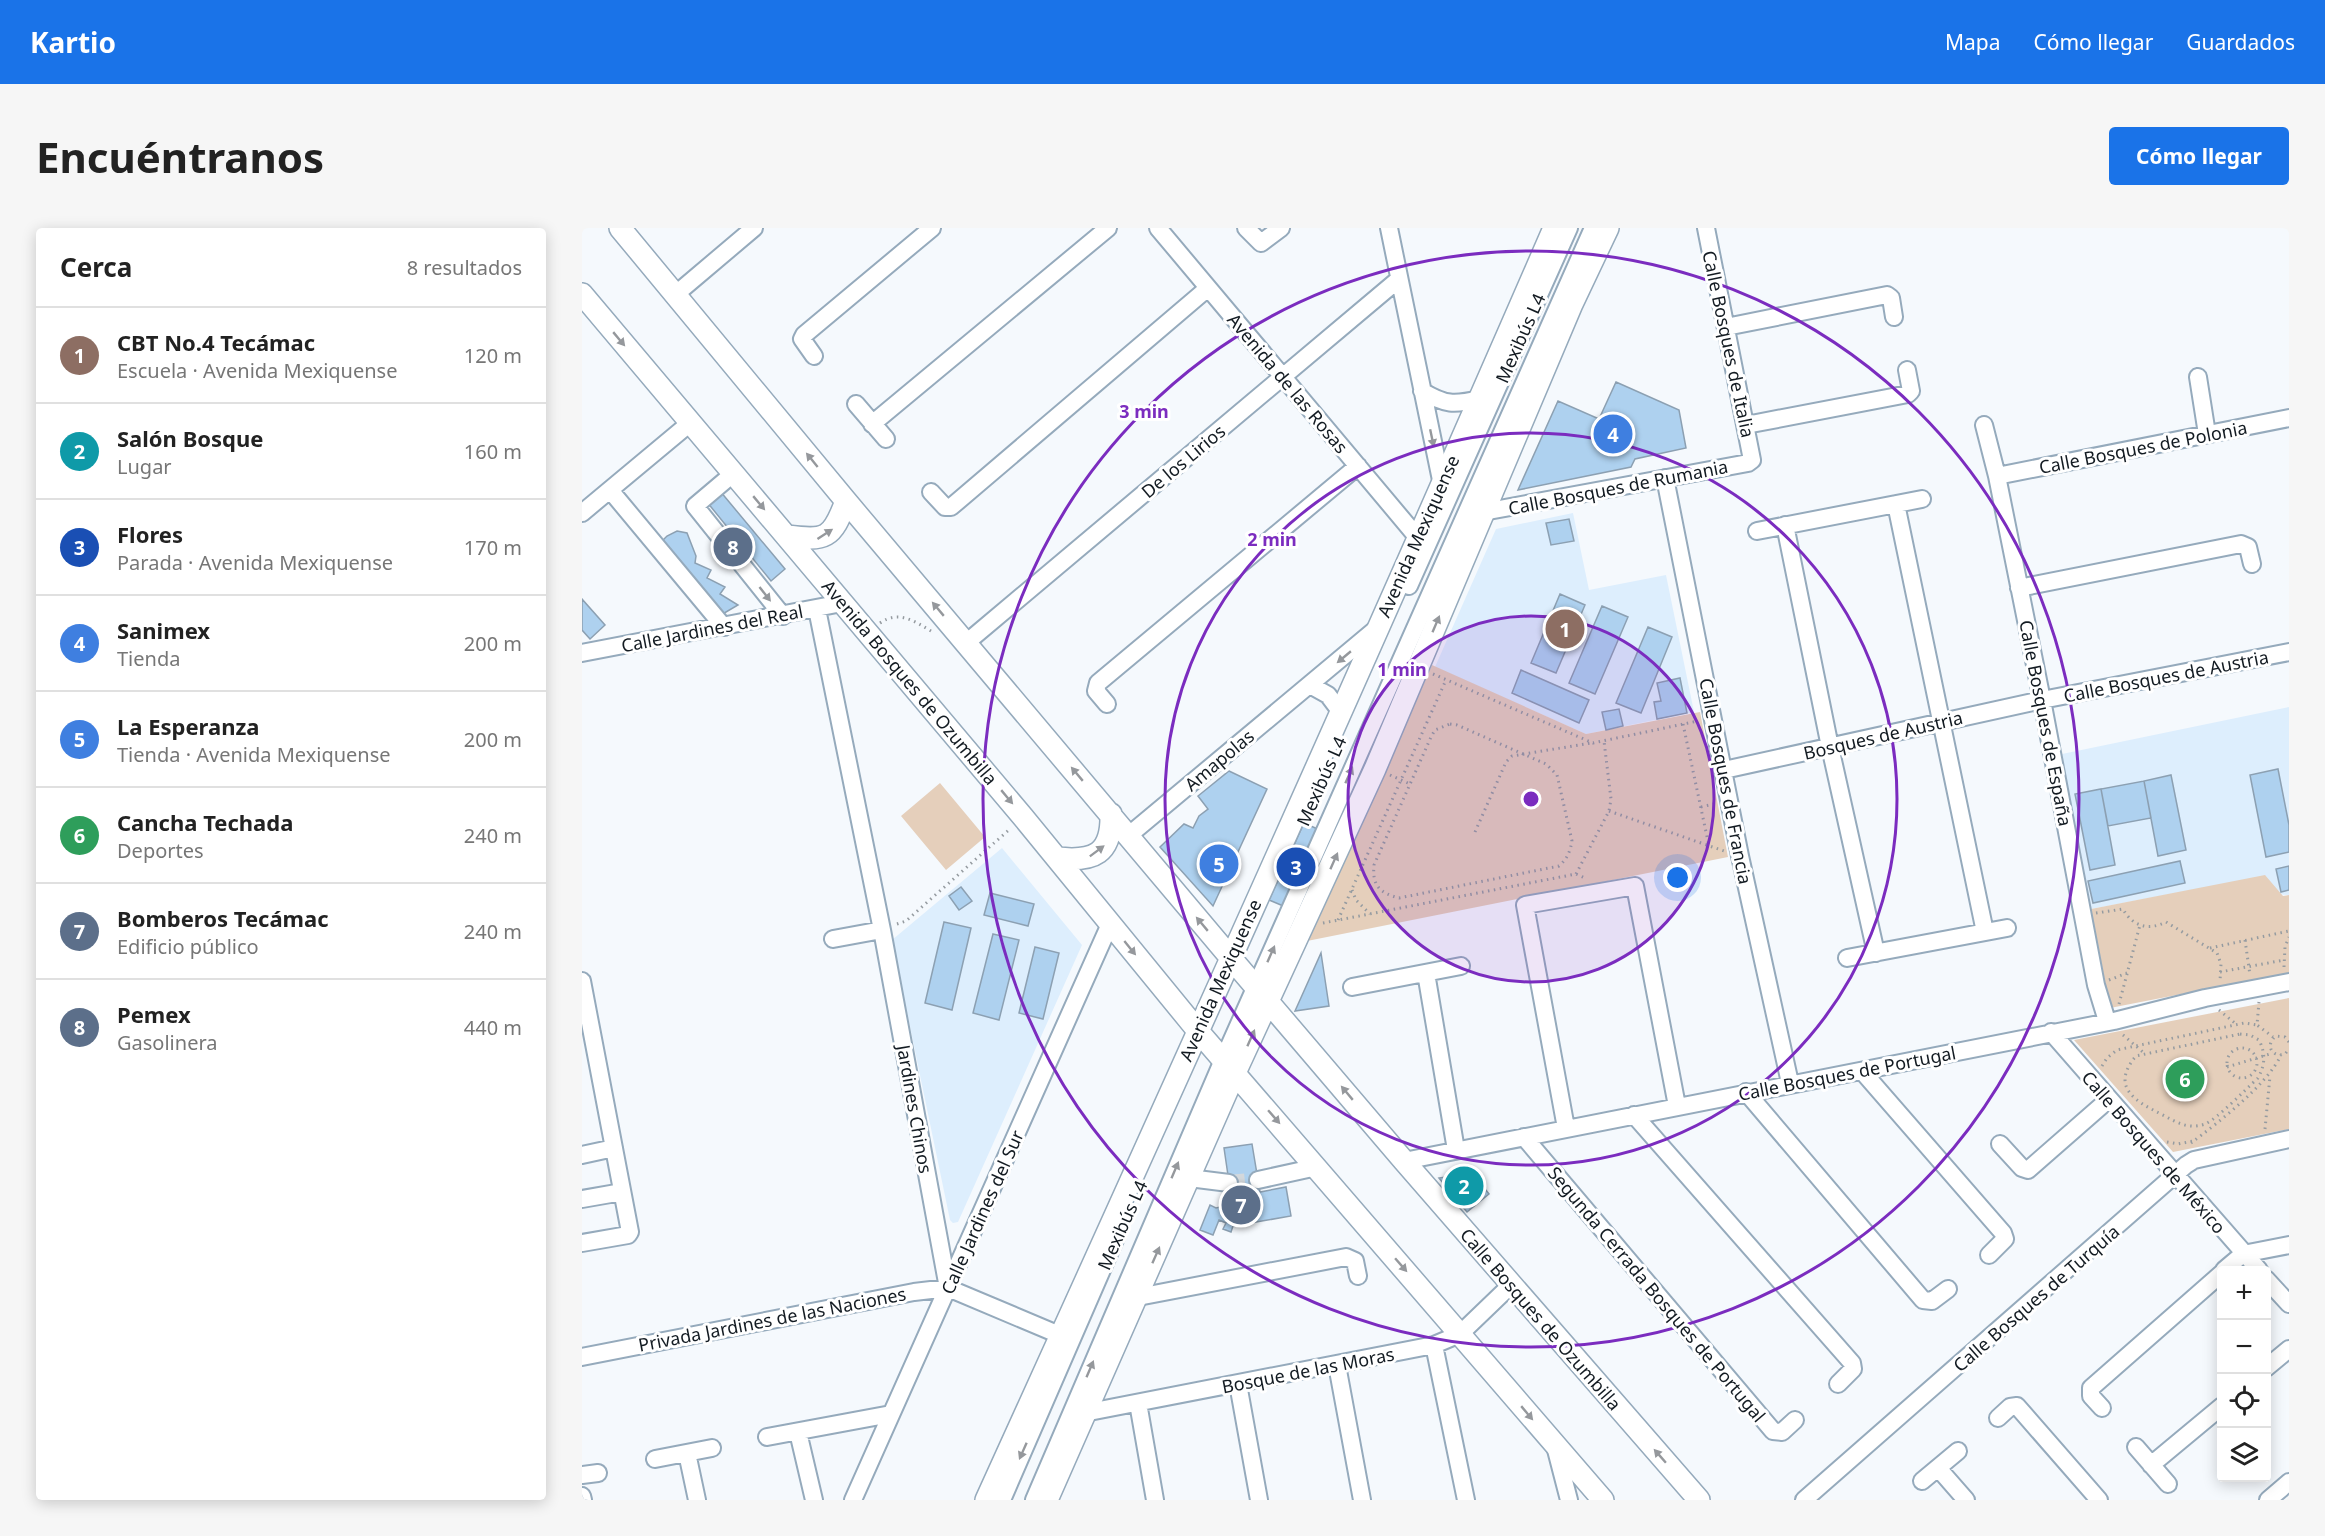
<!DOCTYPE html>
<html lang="es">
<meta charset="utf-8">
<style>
body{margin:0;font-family:"Noto Sans",sans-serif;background:#f6f6f6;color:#222}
.controls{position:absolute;right:18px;bottom:18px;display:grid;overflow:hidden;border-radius:6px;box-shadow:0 3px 15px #0003}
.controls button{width:54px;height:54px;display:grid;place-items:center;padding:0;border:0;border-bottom:2px solid #e0e0e0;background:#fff;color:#222;font:30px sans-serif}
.you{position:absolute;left:1096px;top:650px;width:21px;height:21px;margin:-15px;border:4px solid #fff;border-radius:50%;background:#1a73e8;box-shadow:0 0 0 9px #1a73e833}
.badge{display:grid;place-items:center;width:39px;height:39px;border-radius:50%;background:#1a73e8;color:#fff;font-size:20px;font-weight:700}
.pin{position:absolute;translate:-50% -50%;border:3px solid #fff;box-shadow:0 2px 6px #0006}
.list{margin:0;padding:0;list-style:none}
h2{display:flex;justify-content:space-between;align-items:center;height:78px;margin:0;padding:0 24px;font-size:26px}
h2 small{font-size:20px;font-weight:400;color:#767676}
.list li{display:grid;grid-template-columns:39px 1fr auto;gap:18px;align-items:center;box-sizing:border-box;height:96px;padding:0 24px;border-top:2px solid #e0e0e0}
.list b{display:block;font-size:22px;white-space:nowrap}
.list p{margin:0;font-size:20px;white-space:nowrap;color:#767676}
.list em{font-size:20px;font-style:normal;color:#767676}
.icon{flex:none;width:33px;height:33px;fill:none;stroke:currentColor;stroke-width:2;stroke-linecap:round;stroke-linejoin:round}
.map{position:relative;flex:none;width:1707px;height:1272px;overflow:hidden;border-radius:6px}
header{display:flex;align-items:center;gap:36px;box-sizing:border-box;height:84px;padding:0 30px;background:#1a73e8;color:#fff}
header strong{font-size:28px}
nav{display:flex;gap:33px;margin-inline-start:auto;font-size:21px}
.intro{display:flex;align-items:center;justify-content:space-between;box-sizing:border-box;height:144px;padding:0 36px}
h1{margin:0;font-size:42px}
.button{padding:15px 27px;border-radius:6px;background:#1a73e8;color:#fff;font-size:21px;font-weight:700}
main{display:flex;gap:36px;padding:0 36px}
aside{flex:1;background:#fff;border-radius:6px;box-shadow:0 3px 15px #0003}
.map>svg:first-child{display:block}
.built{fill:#ddeefd}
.green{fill:#e5cfbb}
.building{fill:#aed1ef;stroke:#8ca0b2;stroke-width:1.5}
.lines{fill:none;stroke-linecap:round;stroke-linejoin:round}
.minor-tunnel{stroke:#d3d8dc;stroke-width:16;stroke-dasharray:16 8;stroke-linecap:butt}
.minor-casing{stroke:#95aabc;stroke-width:20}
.major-casing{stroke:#95aabc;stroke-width:24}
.path{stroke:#959ba0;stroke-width:3;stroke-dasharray:1.5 4.5;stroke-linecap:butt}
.minor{stroke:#fff;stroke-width:16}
.major{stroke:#fff;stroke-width:21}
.oneway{fill:#95989c}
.ring{fill:none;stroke:#7b2cbf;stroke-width:3}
.labels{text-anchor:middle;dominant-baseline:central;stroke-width:6;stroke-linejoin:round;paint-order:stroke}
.street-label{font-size:18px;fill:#131b22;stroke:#fff}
.centre{fill:#7b2cbf;stroke:#fff;stroke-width:3}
.ring-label{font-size:18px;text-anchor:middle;font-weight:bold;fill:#7b2cbf;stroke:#fff;stroke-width:6;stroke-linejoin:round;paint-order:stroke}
</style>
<header>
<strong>Kartio</strong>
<nav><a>Mapa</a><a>Cómo llegar</a><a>Guardados</a></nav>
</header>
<div class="intro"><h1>Encuéntranos</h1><a class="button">Cómo llegar</a></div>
<main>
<aside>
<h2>Cerca<small>8 resultados</small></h2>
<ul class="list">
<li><span class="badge" style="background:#8d6e63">1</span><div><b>CBT No.4 Tecámac</b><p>Escuela · Avenida Mexiquense</p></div><em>120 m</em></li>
<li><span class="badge" style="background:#0f9aa8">2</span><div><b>Salón Bosque</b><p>Lugar</p></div><em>160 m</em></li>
<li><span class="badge" style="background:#1a4fb4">3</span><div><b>Flores</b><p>Parada · Avenida Mexiquense</p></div><em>170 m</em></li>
<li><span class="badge" style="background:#3f7fe0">4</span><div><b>Sanimex</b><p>Tienda</p></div><em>200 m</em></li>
<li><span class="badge" style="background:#3f7fe0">5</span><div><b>La Esperanza</b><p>Tienda · Avenida Mexiquense</p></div><em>200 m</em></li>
<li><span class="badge" style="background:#2e9e5b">6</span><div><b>Cancha Techada</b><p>Deportes</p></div><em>240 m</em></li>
<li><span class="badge" style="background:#5c6f8a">7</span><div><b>Bomberos Tecámac</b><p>Edificio público</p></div><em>240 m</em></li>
<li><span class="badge" style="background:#5c6f8a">8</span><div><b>Pemex</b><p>Gasolinera</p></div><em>440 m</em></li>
</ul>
</aside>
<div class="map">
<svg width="1707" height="1272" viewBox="0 0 1707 1272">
<rect width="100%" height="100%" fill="#f5f9fd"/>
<path class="built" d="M991,285l16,77 77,-15 28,137 -108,22 -151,-67 61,-138z
M1707,479v188l-92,-6 -106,20 -29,-155z
M420,620l80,97 -124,277 -5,1 -3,-3 -58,-280z"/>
<path class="green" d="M850,437l154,69 114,-22 28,145 -421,84z
M358,555l45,54 -39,33 -45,-54z
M1683,647l18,21 6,-1v78l-179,35 -19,-99z
M1707,770v131l-116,23 -99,-112z"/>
<path class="building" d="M1034,154l63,28 7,38 -51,11 -4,8 -113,23 40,-89 41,18z
M138,263l65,78 -14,12 -64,-79z
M987,291l5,22 -23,4 -5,-22z
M95,303l10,2 9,23 -1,7 16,7 -4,8 18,9 -5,7 18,11 -17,10 -62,-71 8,-8z
M978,366l25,11 -29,68 -25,-10z
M0,371l23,26 -15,14 -8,-9z
M1020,378l26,11 -33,77 -26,-11z
M1066,399l24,10 -31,76 -25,-10z
M939,442l68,30 -10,23 -67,-30z
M1098,450l7,35 -30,6 -3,-17 7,-1 -4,-18z
M1037,481l4,17 -17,4 -4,-18z
M1696,541l11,56v27l-23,5 -16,-82z
M647,543l38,18 -54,117 -53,-59 24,-23 9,4 6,-12 9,-7 -10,-13z
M1589,547l15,75 -28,6 -14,-75z
M1562,553l7,37 -43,8 -7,-37z
M1519,561l14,76 -25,5 -15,-76z
M722,595l18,8 -34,77 -19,-8z
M1598,633l5,22 -92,20 -5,-22z
M1707,638v24l-8,2 -5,-23z
M379,659l11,14 -13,9 -10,-14z
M408,665l44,11 -6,22 -44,-11z
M362,694l27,6 -19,82 -27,-7z
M411,706l26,6 -20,80 -26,-7z
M453,719l24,6 -16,66 -24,-6z
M739,725l8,53 -34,5z
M670,916l8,48 26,-5 5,29 -58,10 -2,6 -8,-3 3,-6 -7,-3 -6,15 -13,-5 10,-25 6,3 9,-2v-6l6,-4 -7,-48z
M890,945l17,21 -22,18 -28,-34z"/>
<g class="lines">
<path class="minor-tunnel" d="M647,955l29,-3"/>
<defs>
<path id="minor" d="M576,0l260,310
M664,0l15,15 20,-15
M807,0l53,257
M94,66l78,-66
M1144,99l161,-32 4,3 3,19
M232,128l-12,-17 2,-4 128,-107
M1616,149l9,57
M840,163c23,14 32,14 58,8
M274,176l30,35
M290,196l236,-196
M1164,197l162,-31 3,-3 -4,-21
M1402,197l13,51 45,224 54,285 11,36
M152,245l-39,33 88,110
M1415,248l292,-58
M1083,250l75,378 50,227
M28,262l114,137
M349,264l14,15h6l257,-219
M1314,276l89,428
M901,284l265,-49 4,-3 -46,-232
M0,285l108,-90
M1203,297l45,222 46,206
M1175,303l165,-32
M827,358l160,-358
M1437,360l222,-44 7,3 4,17
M235,381l65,321 66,358
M384,415l433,-364
M0,425l260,-50
M728,457l18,10 12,16
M525,476l-11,-13 2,-8 260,-217
M1142,542l318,-70 247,-48
M546,608l248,-207
M251,711l49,-9
M1265,730l160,-30
M844,745l30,177
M0,753l48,251 -2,3 -46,8
M770,759l109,-21
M1469,804l208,238
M1280,843l141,162 2,6 -16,16
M1164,864l177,208 9,1 16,-12
M1052,887l218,248 1,6 -15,15
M984,900l-41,-223 110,-19 42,220
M942,909l249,294 9,1 13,-12
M1418,916l22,24 6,2 80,-70
M0,927l32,-7
M822,933l710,-140 91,-23 84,-16
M607,950l40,5
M676,952l59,-13
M0,971l40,-7
M1642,1042l19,-16 46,-9
M1684,1051l23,25
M556,1069l208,-40 9,4 3,15
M852,1117l32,155
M0,1129l332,-65 34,-4 114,48
M755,1137l25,135
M1684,1140l23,-19
M656,1156l21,116
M556,1175l17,97
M1520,1180l-11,-12v-8l131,-115
M502,1185l350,-68 26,-11 51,-49
M1416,1190l12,-11 7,-1 82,94
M216,1204l16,68
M185,1209l124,-23
M973,1218l14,54
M1554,1219l32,37
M105,1225l10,47
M73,1231l57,-11
M1569,1237l71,-59
M1356,1240l28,32
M0,1247l16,-2
M1340,1253l36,-30
M0,1268l1,4
M271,1272l257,-576
M420,1272l116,-267
M452,1272l189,-440 370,-832
M1222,1272l382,-335 8,-5 95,-21
M1686,1272l21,-18"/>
<path id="major" d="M38,0l226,273 384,456 174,204 295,339
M0,66l441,523 175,214 405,469
M205,308c39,5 45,3 59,-35
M475,630c37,4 55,-4 54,-44
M404,1272c192,-422 383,-846 568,-1272
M465,1272l188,-427 140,-304 197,-465 36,-76"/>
</defs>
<use href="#minor" class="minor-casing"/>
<use href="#major" class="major-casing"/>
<path class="path" d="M298,395c19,-13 34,-2 51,8
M851,446l160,69 105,-22
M868,496l7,1 89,39 11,11 15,66c-2,11 -5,18 -13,25l-160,32c-19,-5 -27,-12 -25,-33l57,-128 4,-7z
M1101,496l26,122
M808,547l20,9
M1119,579l13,-3
M1027,583l115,40
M893,604l31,-70 6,-6 79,-13
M994,646l33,-63 2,-12 -7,-58
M770,662l4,10 14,14
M1514,685l27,-4c9,17 25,22 43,13l51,31 4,11 -1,17
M756,692l108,-240
M741,695l253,-49 11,5
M315,696l9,-3 105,-93
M1663,712l5,35
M1628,720l79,-17
M1702,739l1,-20 4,-10
M1638,744l64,-12
M1527,752l18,-7
M1677,774l-2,23 16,12
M1537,776l21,-79
M1637,782l17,14
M1658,806l10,1 9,5c7,14 6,25 -1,38 -12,11 -41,41 -53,46 -17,6 -29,-2 -44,-10 -26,-13 -51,-27 -25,-58z
M1541,807l21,18
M1707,814l-4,-5 -9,-1c-11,8 -5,22 9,18l4,-5
M1645 835a15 15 0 1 1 30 0a15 15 0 1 1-30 0Z
M1520,838l5,-8 10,-8 127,-27 13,2
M1645,839l46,-14
M1683,901l5,-53
M1585,914l11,2 15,-3
M1609,915c28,-21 76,-58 90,-88"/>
<use href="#minor" class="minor"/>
<use href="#major" class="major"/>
</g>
<defs><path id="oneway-solid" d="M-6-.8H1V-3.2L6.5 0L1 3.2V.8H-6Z" transform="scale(1.5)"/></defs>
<g class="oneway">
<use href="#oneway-solid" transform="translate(37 111) rotate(50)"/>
<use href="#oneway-solid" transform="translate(850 210) rotate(78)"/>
<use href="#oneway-solid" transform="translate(230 232) rotate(-129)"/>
<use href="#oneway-solid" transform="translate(177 275) rotate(50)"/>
<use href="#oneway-solid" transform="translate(243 306) rotate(-33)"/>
<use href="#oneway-solid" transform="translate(183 366) rotate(52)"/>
<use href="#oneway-solid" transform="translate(356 381) rotate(-130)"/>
<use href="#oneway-solid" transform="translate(854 396) rotate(-67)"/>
<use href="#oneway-solid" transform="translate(762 429) rotate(140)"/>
<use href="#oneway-solid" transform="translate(495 546) rotate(-130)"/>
<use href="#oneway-solid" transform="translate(767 547) rotate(-66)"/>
<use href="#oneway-solid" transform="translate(425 569) rotate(50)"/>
<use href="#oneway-solid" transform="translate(515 623) rotate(-37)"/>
<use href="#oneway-solid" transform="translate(752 633) rotate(-66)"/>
<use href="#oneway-solid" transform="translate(620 696) rotate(-130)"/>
<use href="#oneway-solid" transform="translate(548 720) rotate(51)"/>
<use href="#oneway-solid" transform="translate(689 726) rotate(-66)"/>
<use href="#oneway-solid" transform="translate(669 810) rotate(-66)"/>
<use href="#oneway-solid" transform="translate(765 865) rotate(-130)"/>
<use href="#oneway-solid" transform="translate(692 889) rotate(49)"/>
<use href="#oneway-solid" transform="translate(593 942) rotate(-67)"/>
<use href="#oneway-solid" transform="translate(574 1027) rotate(-66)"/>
<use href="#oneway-solid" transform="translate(819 1037) rotate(49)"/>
<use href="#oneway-solid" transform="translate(508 1141) rotate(-67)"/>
<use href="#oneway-solid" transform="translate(945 1185) rotate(50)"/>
<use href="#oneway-solid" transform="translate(441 1223) rotate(114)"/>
<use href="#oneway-solid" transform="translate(1078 1228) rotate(-131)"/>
</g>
<circle cx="949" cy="571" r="183" fill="#7b2cbf" fill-opacity=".12"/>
<g class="ring">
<circle cx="949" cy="571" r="183"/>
<circle cx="949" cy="571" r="366"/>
<circle cx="949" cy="571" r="548"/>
</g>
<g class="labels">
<g class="street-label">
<text transform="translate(938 110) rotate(-66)">Mexibús L4</text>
<text transform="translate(1147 116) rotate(78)">Calle Bosques de Italia</text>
<text transform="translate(706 155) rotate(50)">Avenida de las Rosas</text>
<text transform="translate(1561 219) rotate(-11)">Calle Bosques de Polonia</text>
<text transform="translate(601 233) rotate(-40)">De los Lirios</text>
<text transform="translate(1036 259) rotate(-11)">Calle Bosques de Rumania</text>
<text transform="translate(836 308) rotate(-66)">Avenida Mexiquense</text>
<text transform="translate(130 400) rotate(-11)">Calle Jardines del Real</text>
<text transform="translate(1584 448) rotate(-11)">Calle Bosques de Austria</text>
<text transform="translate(328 454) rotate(50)">Avenida Bosques de Ozumbilla</text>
<text transform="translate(1464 495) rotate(79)">Calle Bosques de España</text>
<text transform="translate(1301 507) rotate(-13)">Bosques de Austria</text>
<text transform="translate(637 532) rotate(-40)">Amapolas</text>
<text transform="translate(739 553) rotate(-66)">Mexibús L4</text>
<text transform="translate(1144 553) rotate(79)">Calle Bosques de Francia</text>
<text transform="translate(638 752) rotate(-66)">Avenida Mexiquense</text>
<text transform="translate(1265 845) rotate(-11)">Calle Bosques de Portugal</text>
<text transform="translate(333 881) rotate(80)">Jardines Chinos</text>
<text transform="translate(1572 924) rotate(49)">Calle Bosques de México</text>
<text transform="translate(400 984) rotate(-66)">Calle Jardines del Sur</text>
<text transform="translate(540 997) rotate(-66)">Mexibús L4</text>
<text transform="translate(1075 1066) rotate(50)">Segunda Cerrada Bosques de Portugal</text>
<text transform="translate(1454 1070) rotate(-41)">Calle Bosques de Turquía</text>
<text transform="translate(190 1091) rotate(-11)">Privada Jardines de las Naciones</text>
<text transform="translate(959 1091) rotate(49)">Calle Bosques de Ozumbilla</text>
<text transform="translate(726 1142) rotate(-11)">Bosque de las Moras</text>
</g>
</g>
<circle cx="949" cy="571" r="9" class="centre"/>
<g class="ring-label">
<text x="562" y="190">3 min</text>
<text x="690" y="318">2 min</text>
<text x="820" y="448">1 min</text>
</g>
</svg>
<div class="controls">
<button>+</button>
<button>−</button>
<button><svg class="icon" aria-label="locate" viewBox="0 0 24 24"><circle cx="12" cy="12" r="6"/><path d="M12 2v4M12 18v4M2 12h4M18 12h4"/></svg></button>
<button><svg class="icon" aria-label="layers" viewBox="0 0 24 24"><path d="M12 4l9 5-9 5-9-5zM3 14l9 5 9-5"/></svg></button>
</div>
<div class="you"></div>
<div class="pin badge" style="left:983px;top:401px;background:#8d6e63">1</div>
<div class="pin badge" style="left:882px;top:958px;background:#0f9aa8">2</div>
<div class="pin badge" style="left:714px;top:639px;background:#1a4fb4">3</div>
<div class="pin badge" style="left:1031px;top:206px;background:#3f7fe0">4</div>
<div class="pin badge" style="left:637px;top:636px;background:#3f7fe0">5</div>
<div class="pin badge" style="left:1603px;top:851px;background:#2e9e5b">6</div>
<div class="pin badge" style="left:659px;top:977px;background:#5c6f8a">7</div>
<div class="pin badge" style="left:151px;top:319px;background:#5c6f8a">8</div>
</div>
</main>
